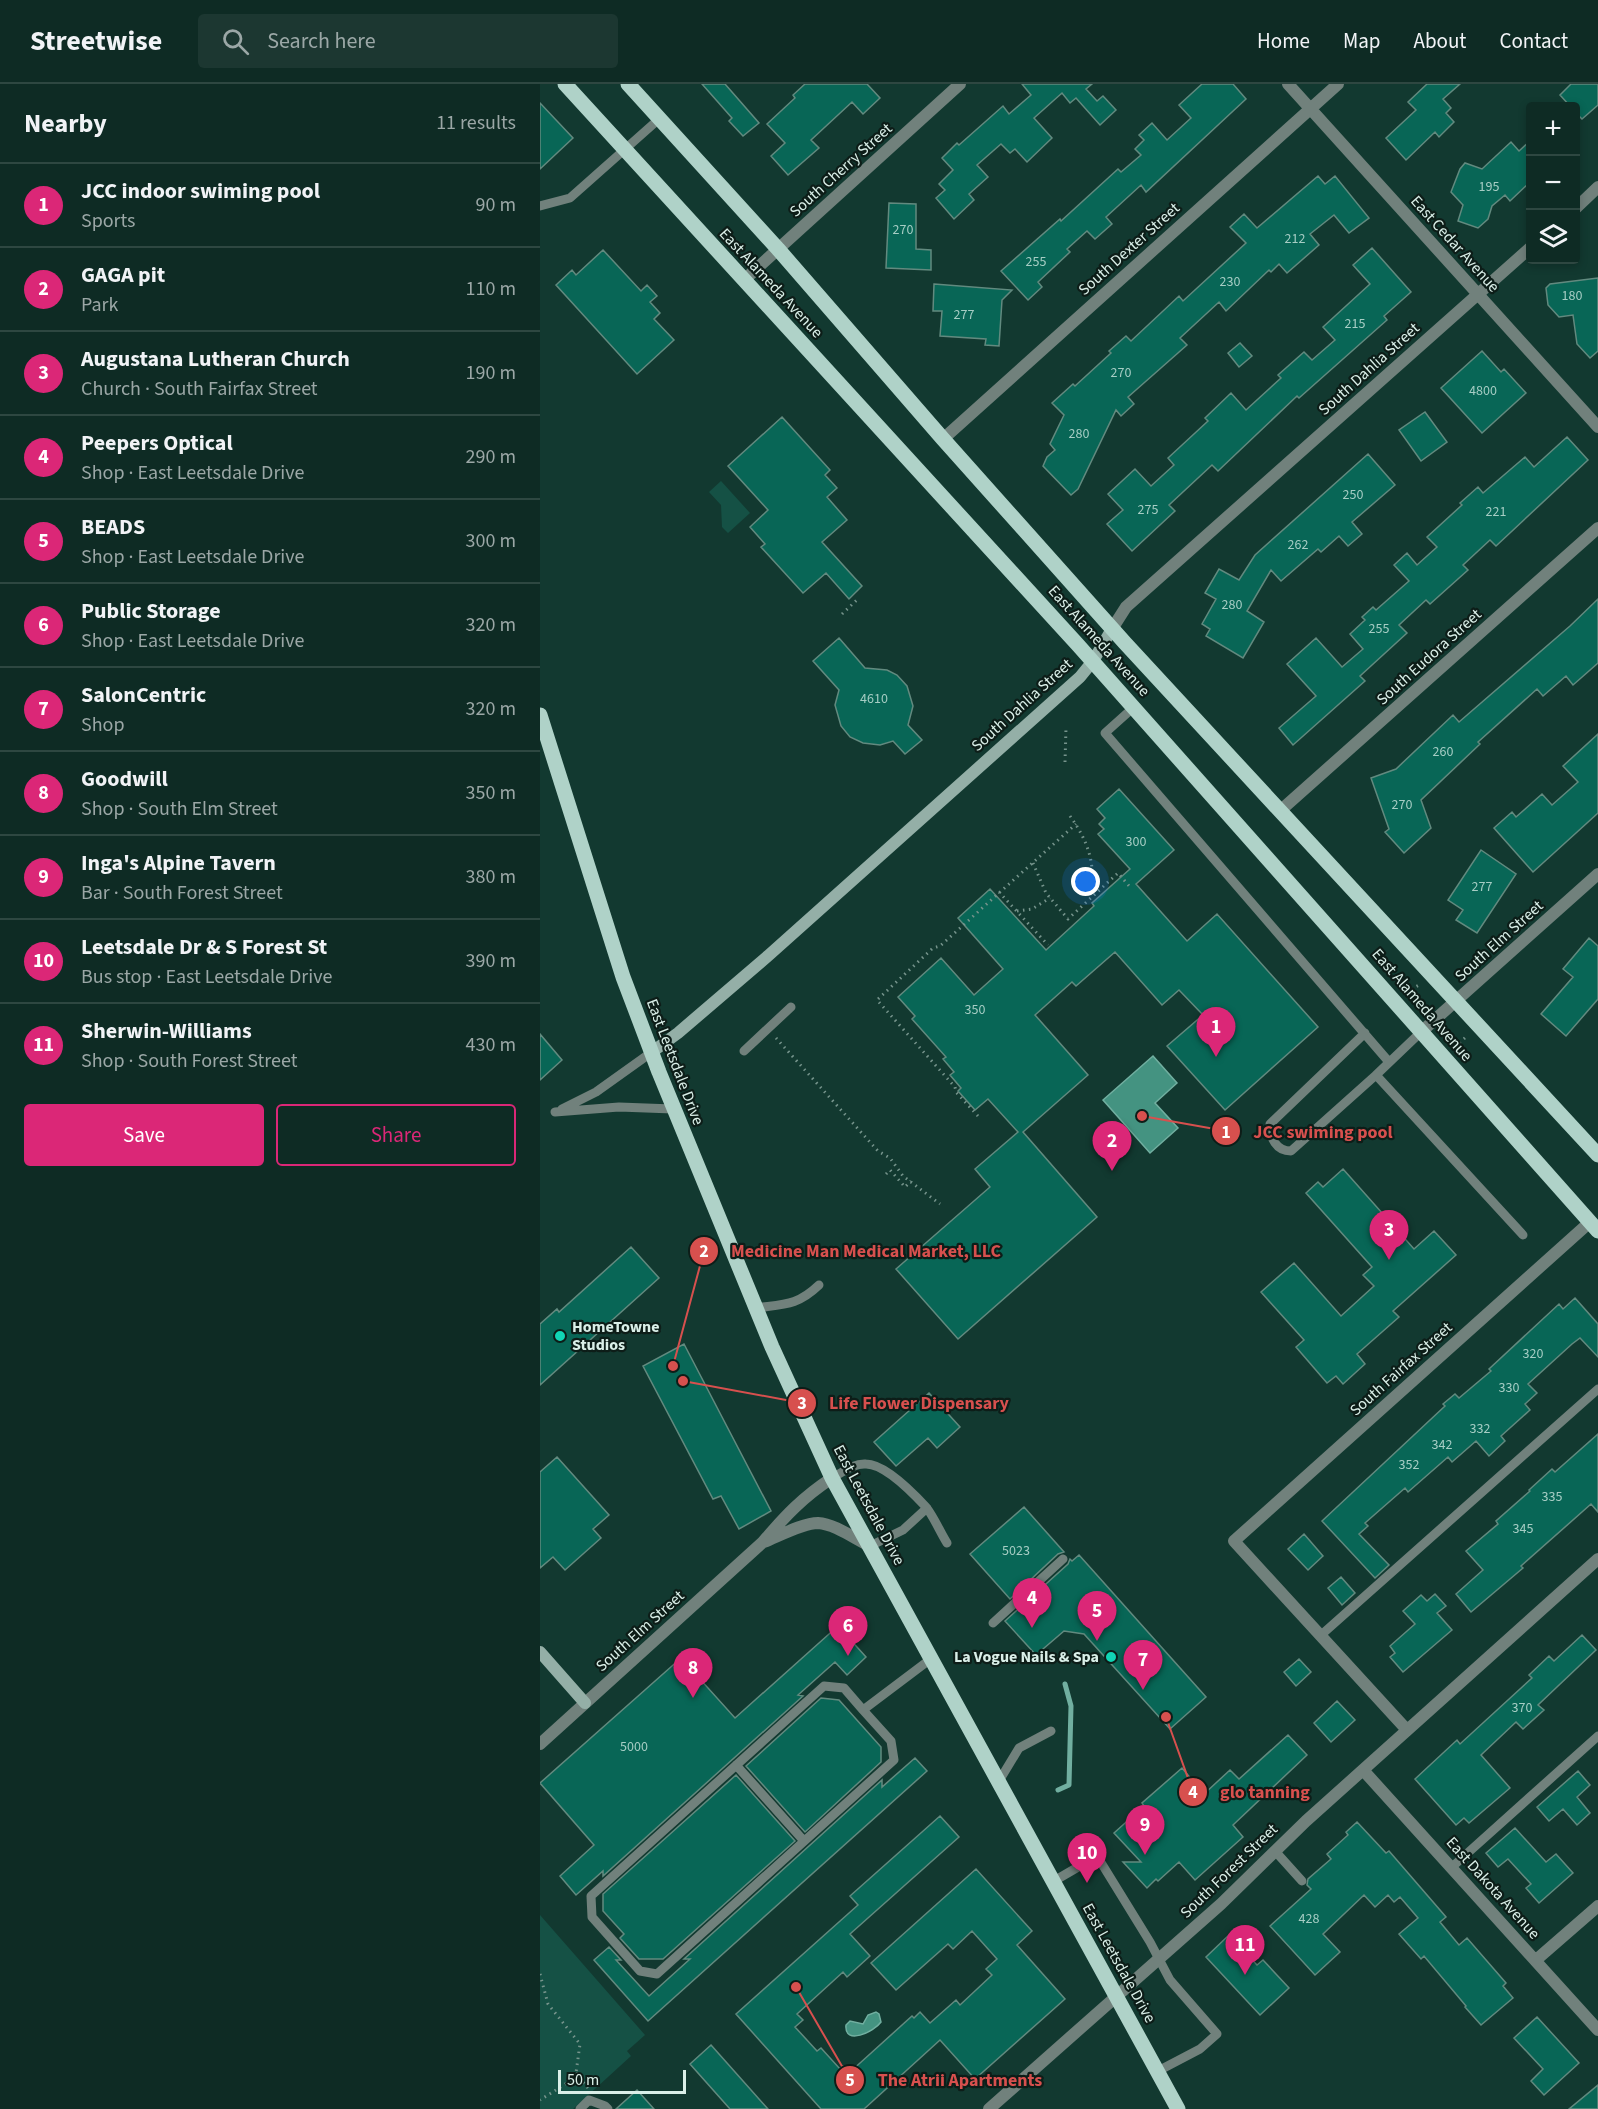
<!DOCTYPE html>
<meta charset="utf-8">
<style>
body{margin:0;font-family:"Source Sans 3",sans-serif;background:#1c3731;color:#f1f3f6}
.controls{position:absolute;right:18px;top:18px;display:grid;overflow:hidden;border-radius:6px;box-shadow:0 3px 9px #0003}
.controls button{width:54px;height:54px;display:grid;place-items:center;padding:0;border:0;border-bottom:2px solid #2e4741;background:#0e2b24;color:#f1f3f6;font:30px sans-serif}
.scale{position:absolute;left:18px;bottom:15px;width:128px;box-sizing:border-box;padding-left:6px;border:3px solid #daefe8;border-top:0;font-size:16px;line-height:21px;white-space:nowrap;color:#daefe8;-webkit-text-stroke:4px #0d1d18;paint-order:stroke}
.you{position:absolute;left:546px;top:798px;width:21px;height:21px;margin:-15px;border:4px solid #fff;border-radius:50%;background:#1a73e8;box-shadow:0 0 0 9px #1a73e833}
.badge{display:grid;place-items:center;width:39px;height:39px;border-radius:50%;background:#db2777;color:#fff;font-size:20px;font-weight:700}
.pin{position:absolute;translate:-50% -50px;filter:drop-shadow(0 2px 3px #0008)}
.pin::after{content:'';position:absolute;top:32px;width:21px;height:18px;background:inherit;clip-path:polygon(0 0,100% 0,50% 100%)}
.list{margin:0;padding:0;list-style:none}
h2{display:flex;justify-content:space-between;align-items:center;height:78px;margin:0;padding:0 24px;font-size:26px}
h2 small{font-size:20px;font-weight:400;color:#9ba7a6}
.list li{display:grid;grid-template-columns:39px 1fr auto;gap:18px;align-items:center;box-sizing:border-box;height:84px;padding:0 24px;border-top:2px solid #2e4741}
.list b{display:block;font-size:22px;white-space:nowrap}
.list p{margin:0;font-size:20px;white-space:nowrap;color:#9ba7a6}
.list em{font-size:20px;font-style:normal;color:#9ba7a6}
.actions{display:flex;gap:12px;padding:18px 24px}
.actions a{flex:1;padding:14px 0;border:2px solid #db2777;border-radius:6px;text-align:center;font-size:21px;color:#db2777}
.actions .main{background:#db2777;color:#fff}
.icon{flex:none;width:33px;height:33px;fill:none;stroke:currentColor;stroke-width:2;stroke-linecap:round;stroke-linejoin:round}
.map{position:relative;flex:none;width:1058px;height:2025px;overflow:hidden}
header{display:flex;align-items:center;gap:36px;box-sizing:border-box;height:84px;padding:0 30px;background:#0e2b24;border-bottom:2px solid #2e4741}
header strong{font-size:28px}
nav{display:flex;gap:33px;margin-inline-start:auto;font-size:21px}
.search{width:420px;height:54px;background:#1c3731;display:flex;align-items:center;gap:15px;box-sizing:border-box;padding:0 21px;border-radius:6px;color:#9ba7a6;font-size:22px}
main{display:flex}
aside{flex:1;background:#0e2b24}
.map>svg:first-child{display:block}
.green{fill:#155145}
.water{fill:#449381;stroke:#71afa0;stroke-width:1.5}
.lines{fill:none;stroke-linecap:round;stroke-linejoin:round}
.stream{stroke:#71afa0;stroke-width:5}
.building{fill:#086656;stroke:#628a7f;stroke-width:1.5}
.path{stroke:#76948c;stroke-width:3;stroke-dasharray:1.5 4.5;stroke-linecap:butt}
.lane{stroke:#71817c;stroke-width:9}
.street{stroke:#71817c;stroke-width:12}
.secondary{stroke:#94afa7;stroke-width:12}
.primary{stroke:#afd2c8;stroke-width:15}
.poi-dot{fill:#11d5b4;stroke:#0d1d18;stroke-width:2}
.labels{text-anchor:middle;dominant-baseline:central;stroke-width:4.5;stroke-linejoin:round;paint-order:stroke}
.number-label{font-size:14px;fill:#a6cdc4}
.street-label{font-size:16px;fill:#daefe8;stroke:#0d1d18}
.poi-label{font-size:16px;font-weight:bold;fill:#daefe8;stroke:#0d1d18;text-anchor:start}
.leader{fill:none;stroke:#d7504e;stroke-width:2}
.callout-dot{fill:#d7504e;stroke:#0d1d18;stroke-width:2}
.mark-label{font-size:18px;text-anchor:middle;font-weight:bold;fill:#fff}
.callout-label{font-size:18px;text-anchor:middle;font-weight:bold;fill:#d7504e;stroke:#0d1d18;stroke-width:4.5;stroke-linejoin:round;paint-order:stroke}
</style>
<header>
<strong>Streetwise</strong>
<div class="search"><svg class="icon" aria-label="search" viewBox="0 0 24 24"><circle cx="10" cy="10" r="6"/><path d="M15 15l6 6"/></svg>Search here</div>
<nav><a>Home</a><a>Map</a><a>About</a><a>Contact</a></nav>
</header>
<main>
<aside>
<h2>Nearby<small>11 results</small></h2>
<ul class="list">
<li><span class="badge">1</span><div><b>JCC indoor swiming pool</b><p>Sports</p></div><em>90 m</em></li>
<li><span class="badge">2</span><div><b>GAGA pit</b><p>Park</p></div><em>110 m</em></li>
<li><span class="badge">3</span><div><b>Augustana Lutheran Church</b><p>Church · South Fairfax Street</p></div><em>190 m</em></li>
<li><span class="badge">4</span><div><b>Peepers Optical</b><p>Shop · East Leetsdale Drive</p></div><em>290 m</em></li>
<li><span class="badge">5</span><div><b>BEADS</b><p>Shop · East Leetsdale Drive</p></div><em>300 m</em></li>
<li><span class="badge">6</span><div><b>Public Storage</b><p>Shop · East Leetsdale Drive</p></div><em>320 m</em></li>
<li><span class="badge">7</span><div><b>SalonCentric</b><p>Shop</p></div><em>320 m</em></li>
<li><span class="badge">8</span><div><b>Goodwill</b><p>Shop · South Elm Street</p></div><em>350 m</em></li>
<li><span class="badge">9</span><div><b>Inga's Alpine Tavern</b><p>Bar · South Forest Street</p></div><em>380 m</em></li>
<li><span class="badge">10</span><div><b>Leetsdale Dr &amp; S Forest St</b><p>Bus stop · East Leetsdale Drive</p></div><em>390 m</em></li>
<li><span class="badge">11</span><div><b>Sherwin-Williams</b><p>Shop · South Forest Street</p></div><em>430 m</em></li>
</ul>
<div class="actions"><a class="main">Save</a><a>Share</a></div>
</aside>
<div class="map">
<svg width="1058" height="2025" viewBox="0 0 1058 2025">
<rect width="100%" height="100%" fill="#123930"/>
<path class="green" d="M181,397l29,32 -22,20 -6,-6 -1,-22 -12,-13z
M0,1831l105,120 -18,16 4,5 -58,53h-33z"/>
<path class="water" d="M613,972l24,27 -22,20 23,25 -28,25 -47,-53z
M336,1928l3,2 2,8c-7,10 -37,24 -35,3l4,-4 13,3 5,-9z"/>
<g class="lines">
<path class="stream" d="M518,1706l11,-5 2,-79 -6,-22"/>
</g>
<path class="building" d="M162,0h23l34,39 -16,13 -14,-15 3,-3z
M265,0h62l13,14 -17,16 -11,-12 -41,38 8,8 -31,27 -17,-19 14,-13 -18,-19 28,-26 -2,-3z
M482,0h70l-6,5 11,12 6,-5 13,14 -16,15 -24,-27 -6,5 -8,-10 -28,25 18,20 -25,24 -12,-13 -5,4 -9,-9 -24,21 11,12 -19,17 5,6 -20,19 -18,-21 9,-8 -6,-6 14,-14 -11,-12 15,-15 2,2 44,-39 6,8 22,-19z
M662,0h31l13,15 -100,93 -5,-7 -35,32 6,7 -17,15 -8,-8 -20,18 3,3 -32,30 4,5 -14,13 -27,-29 59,-52 1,2 57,-52 3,3 20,-17 -6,-6 9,-9 -5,-5 13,-12 15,17 24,-22 -12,-13z
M887,0h33l-17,15 8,9 -5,5 8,9 -15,15 -4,-5 -29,28 -20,-22 30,-28 -8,-8z
M1031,0h27v21l-16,14 -7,-7v-6h-5l-10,-11z
M0,19l33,35 -33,31z
M990,57v41l-20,19 -5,-6 -13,11 -4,13 -10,9 -20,-7 5,-16 -12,-13 9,-23 5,-6 17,6 29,-27 8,9z
M778,92l7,8 10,-8 34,42 -20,15 -15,-18 -24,19 9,11 -32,28 -8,-9 -8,8 -2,-2 -43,41 -7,-9 -39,36 7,7 -59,52 6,7 -13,12 -5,-6 -38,79 -7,6 -28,-29 4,-9 8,-7 -5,-6 14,-29 -12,-12 21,-19 2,2 36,-33 -2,-2 17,-15 5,5 48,-45 4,5 63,-58 -16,-16 14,-13 13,14z
M349,119l27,1v45l15,1v20l-45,-2z
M832,164l39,44 -27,24 3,4 -88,78 -2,-2 -79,75 -6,-6 -43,40 6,6 -43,40 -25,-27 16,-14 -15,-16 27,-25 16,17 23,-21 -6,-7 40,-37 -3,-3 26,-25 15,17 35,-32 -3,-3 26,-23 8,8 23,-20 -12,-13 47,-43 -17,-19z
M63,166l38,41 6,-6 10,11 -7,6 10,11 -6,6 20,21 -37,34 -81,-89 16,-15 4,5z
M1058,194v73l-8,7 -13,-14 -4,-29 -14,2 -11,-12 -2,-17 4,-4z
M394,200l78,6 -10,10 -3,46 -14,-1 1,-6 -46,-3 2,-25h-9z
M700,259l12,13 -13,11 -11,-14z
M942,267l19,21 3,-3 22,24 -44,40 -41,-45z
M885,328l22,30 -26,19 -22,-31z
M242,333l48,53 -5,5 12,13 -10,9 20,23 -25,22 40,44 -13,13 -23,-26 -23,20 -42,-46 4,-3 -15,-17 18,-17 -40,-44z
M1027,353l21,23 -92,86 -6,-6 -27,25 5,5 -38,34 -4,-4 -27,25 8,8 -47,43 5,5 -72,64 -14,-17 37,-32 -29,-32 29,-26 26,29 21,-18 -13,-15 15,-14 -3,-3 11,-10 3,3 33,-29 -15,-16 13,-12 10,12 20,-18 -10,-10 35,-32 -2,-2 18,-16 5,6 42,-36 9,10z
M828,370l27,31 -43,37 10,12 -14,12 -9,-10 -18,16 -3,-3 -37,32 -10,-11 -24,41 17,11 -21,36 -37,-22 4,-7 -8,-5 14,-25 -11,-6 14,-24 20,11 16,-25z
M1058,515v64l-25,22 -7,-9 -23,20 -6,-7 -59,53 2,2 -59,56 10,28 -27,25 -19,-21 4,-3 -18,-51 25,-9 57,-54 6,7 111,-96z
M299,554l26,30 22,2 10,5 10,11 6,20 -5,19 14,15 -17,14 -12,-13 -13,4 -17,-2 -13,-6 -9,-11 -6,-21 4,-15 -26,-29z
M1058,650v79l-65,59 -39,-44 18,-16 4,5 26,-23 10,11 26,-23 -15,-16z
M579,705l55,61 -38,34 51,57 30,-27 101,113 -93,83 -58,-64 36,-31 -24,-25 -17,15 -47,-53 -39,34 -4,-4 -37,33 53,60 -65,57 74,85 -139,122 -62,-70 94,-82 -15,-18 43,-37 -30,-33 -13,11 -17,-19 3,-3 -11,-13 4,-3 -11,-13 3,-2 -34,-38 3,-3 -17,-19 43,-39 33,37 29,-26 -45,-51 32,-29 56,61 48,-44 -2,-3 38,-34 -32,-35 6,-5 -5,-5 6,-6 -8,-9z
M941,766l35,24 -39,59 -21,-13 7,-10 -15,-10z
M1049,854l9,8v53l-32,37 -25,-22 32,-37 -10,-8z
M0,950l22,26 -22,20z
M566,1043l13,14 -11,10 -13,-14z
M803,1085l71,80 20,-18 22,24 -63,56 6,6 -42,37 8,10 -22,20 -7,-8 -9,7 -31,-36 8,-7 -43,-48 33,-29 47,53 33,-30 -11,-11 9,-8 -66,-74 12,-11 5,5z
M91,1163l28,31 -119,107v-61l17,-15 2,3z
M1035,1214l23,26v33l-18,-19 -8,6 -44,40 9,9 -12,11 5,6 -29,26 4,5 -16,15 -13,-15 -24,21 -4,-5 -40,35 -3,-4 -40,35 3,3 -9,8 30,31 -14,13 -53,-57 123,-115 -2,-2 12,-10 4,4 32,-27 -2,-2 70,-65 4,5z
M144,1260l87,167 -32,18 -18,-33 -8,3 -70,-133z
M389,1309l31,34 -23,21 -9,-10 -32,28 -22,-24z
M1058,1350v78l-7,-8 -70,62 2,2 -52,44 -15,-18 27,-24 -17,-19 32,-27 -2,-3 34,-30 -1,-1 23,-21 3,3z
M17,1373l52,58 -16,14 8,9 -36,32 -12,-13 -13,11v-96z
M484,1423l40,45 -6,2 -48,45 -40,-45z
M764,1450l19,22 -15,14 -20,-21z
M539,1471l127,142 -36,32 -86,-95 -20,-3 -28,24 -31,-34 63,-57 2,-5 2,2z
M801,1493l14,16 -13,12 -14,-17z
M895,1510l11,12 -9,7 15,17 -49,42 -13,-15 5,-4 -5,-7 25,-22 -12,-13 18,-16 6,6z
M298,1542l28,31 -19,18 -12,-13 -37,33 5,1 -200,180v-5l-27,24 -16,-19 34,-31 -54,-62 141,-125 54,60z
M1042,1551l14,15 -58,55 6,5 -21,19 -7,-7 -35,33 29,33 -41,35 -5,-5 -8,7 -41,-46 42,-39 3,4 72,-66 -3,-3 20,-19 5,5z
M759,1575l12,13 -15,14 -12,-14z
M281,1614l18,2 42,47v15l-76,70 -59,-66z
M797,1617l18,19 -24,22 -17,-19z
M748,1651l19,20 -74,70 10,12 -48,43 -16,-18 -21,19 -2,-2 -9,9 -24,-26h18l-27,-29 30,-27 -2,-3 40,-35 22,26 26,-24 9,9z
M375,1674l12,13 -279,250 -54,-61 15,-13 12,13h-5l33,36 41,-37h-6l198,-179v7z
M1038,1687l12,14 -13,12 13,16 -13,12 -14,-16 -14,12 -12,-14z
M196,1691l59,66 -132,118h-24l-19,-21 4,-4 -21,-23v-17z
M400,1732l19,21 -109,97 20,22 -23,21 -4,-5 -46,42 6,6 -8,7 22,24 4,-3 19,21 3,-3 6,7 63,-57 2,2 6,-6 10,11 26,-23 4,5 32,-30 -6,-6 11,-10 -25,-28 -19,18 -5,-5 -52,46 -25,-27 105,-94 56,62 -15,14 48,54 -90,80 -35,-39 -76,69h-43l-85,-95 122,-109 -8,-9z
M817,1738l29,31 3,-2 57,66 -6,5 19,23 8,-7 39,45 -3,3 10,12 -32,27 -16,-18 1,-1 -42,-50 -3,3 -22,-25 19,-16 -18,-21 -6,5 -6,-7 -13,12 -11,-12 -41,39 17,18 -25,23 -45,-49 41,-37 -4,-4 1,-6 23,-20 -4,-5 21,-19 -2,-3z
M975,1744l31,34 10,-8 17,19 -34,30 -13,-15 5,-4 -23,-25 -10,8 -12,-14z
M689,1851l28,30 6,-5 26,28 -29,27 -54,-58z
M997,1933l42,46 -35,32 -13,-14 12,-12 -29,-31z
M171,1961l57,64h-38l-40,-45z
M1058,2001v24h-29z
M97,2006l17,19h-38z"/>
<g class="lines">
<path class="path" d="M302,530l17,-16
M525,678l1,-34
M530,732c18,25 26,48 21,79
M493,779l13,30 22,26 50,-46 12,14
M459,808l49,53
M477,827l15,-2 18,-11
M866,908l13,-7
M236,954l102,113 12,7 13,18 37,28
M915,963l13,-12
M438,1032l-22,-24 -1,-5 -78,-87 56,-52 7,-2 136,-122
M346,1090l4,-4 15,17 6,-6
M0,1890l8,30 32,40 -4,29 -9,10 -27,17
M36,1989l12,15"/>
<path class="lane" d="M0,122l30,-8 89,-79
M594,623l-29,26 284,329
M881,948l-45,43 147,160
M825,949l-95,91c0,14 6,27 21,27l85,-76
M204,967l47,-44
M22,1025l34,-17 56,-40
M15,1028l64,-5 54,2
M215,1224c29,-4 42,-2 64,-23
M292,1394c11,-6 22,-15 34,-14 19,0 47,29 60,43 8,10 14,25 21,36
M330,1462l33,-16 24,-22
M453,1539l70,-64
M780,1552l278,-247
M323,1626l28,31 3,19 -237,214 -17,-3 -48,-54 -1,-21 233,-210 20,2 19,22 69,-52
M196,1681l68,76
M459,1697l20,-33 32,-17
M735,1767l27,30
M912,1783l146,-131
M514,1797l43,-25 53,86 20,38 47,54 -17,15 -42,22
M40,2025l9,-9 16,6 3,3"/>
<path class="street" d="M748,0l310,343
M1036,124l22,-21
M204,196l216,-196
M403,355l395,-355
M572,545l14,-22 404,-359
M741,726l317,-282
M881,948l177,-158
M224,1458c15,-6 39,-19 54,-19 17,1 37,16 52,23
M867,1646l-173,-189 356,-319
M0,1660l223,-202c22,-26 40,-45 69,-64
M823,1686l235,260
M996,1876l62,-54
M449,2025l232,-205 85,-83 292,-262"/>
<path class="secondary" d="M112,968l26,-19 91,-78 311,-278 13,-16 19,-32
M0,1568l45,51"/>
<path class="primary" d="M25,0l513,561 520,586
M88,0l150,165 165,190 182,204 473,512
M0,631l83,262 36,95 113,275 60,131 346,631"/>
</g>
<g class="poi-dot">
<circle cx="20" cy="1252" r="6"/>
<circle cx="571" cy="1573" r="6"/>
</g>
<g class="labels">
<g class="number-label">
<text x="949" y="103">195</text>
<text x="363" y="146">270</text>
<text x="755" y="155">212</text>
<text x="496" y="178">255</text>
<text x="690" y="198">230</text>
<text x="1032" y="212">180</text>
<text x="424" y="231">277</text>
<text x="815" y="240">215</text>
<text x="581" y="289">270</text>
<text x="943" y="307">4800</text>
<text x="539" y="350">280</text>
<text x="813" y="411">250</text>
<text x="608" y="426">275</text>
<text x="956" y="428">221</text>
<text x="758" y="461">262</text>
<text x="692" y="521">280</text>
<text x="839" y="545">255</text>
<text x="334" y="615">4610</text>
<text x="903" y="668">260</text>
<text x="862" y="721">270</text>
<text x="596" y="758">300</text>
<text x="942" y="803">277</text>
<text x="435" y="926">350</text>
<text x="993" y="1270">320</text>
<text x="969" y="1304">330</text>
<text x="940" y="1345">332</text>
<text x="902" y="1361">342</text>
<text x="869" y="1381">352</text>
<text x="1012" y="1413">335</text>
<text x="983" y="1445">345</text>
<text x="476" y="1467">5023</text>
<text x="982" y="1624">370</text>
<text x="94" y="1663">5000</text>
<text x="769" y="1835">428</text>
</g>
<g class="street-label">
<text transform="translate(301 86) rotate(-42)">South Cherry Street</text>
<text transform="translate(915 160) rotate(48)">East Cedar Avenue</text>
<text transform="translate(589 165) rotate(-42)">South Dexter Street</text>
<text transform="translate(231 199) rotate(47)">East Alameda Avenue</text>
<text transform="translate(829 285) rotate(-42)">South Dahlia Street</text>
<text transform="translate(559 557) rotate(48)">East Alameda Avenue</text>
<text transform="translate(889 573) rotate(-42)">South Eudora Street</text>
<text transform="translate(482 621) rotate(-42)">South Dahlia Street</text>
<text transform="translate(959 857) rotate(-42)">South Elm Street</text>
<text transform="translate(882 921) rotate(49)">East Alameda Avenue</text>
<text transform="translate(135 978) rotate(69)">East Leetsdale Drive</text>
<text transform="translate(861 1285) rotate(-42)">South Fairfax Street</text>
<text transform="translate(329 1421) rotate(62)">East Leetsdale Drive</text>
<text transform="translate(100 1547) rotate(-42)">South Elm Street</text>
<text transform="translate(689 1787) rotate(-44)">South Forest Street</text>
<text transform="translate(953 1804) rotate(48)">East Dakota Avenue</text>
<text transform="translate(579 1879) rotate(61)">East Leetsdale Drive</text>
</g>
<g class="poi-label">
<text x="32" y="1243">HomeTowne<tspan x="32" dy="18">Studios</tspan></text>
<text x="559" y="1573" text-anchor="end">La Vogue Nails &amp; Spa</text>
</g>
</g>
<path class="leader" d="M602 1032L686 1047M133 1282L164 1167M143 1297L262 1319M626 1633L653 1708M256 1903L310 1996"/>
<g class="callout-dot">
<circle cx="602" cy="1032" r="6"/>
<circle cx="133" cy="1282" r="6"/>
<circle cx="143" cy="1297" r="6"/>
<circle cx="626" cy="1633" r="6"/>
<circle cx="256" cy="1903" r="6"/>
<circle cx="686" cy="1047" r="15"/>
<circle cx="164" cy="1167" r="15"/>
<circle cx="262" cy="1319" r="15"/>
<circle cx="653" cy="1708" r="15"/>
<circle cx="310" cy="1996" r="15"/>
</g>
<g class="mark-label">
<text x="686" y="1054">1</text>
<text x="164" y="1173">2</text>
<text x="262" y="1325">3</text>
<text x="653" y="1714">4</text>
<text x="310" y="2002">5</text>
</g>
<g class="callout-label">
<text x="783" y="1054">JCC swiming pool</text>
<text x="326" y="1173">Medicine Man Medical Market, LLC</text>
<text x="379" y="1325">Life Flower Dispensary</text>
<text x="725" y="1714">glo tanning</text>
<text x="420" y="2002">The Atrii Apartments</text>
</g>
</svg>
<div class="controls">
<button>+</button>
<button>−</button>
<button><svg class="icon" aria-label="layers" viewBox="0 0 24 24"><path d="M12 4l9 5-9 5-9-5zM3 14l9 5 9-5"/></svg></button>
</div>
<div class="scale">50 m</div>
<div class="you"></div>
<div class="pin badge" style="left:676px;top:973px">1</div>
<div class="pin badge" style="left:572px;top:1087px">2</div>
<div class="pin badge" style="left:849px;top:1176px">3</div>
<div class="pin badge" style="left:492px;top:1544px">4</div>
<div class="pin badge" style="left:557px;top:1557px">5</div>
<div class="pin badge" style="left:308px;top:1572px">6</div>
<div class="pin badge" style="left:603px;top:1606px">7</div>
<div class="pin badge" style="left:153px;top:1614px">8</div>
<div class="pin badge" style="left:605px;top:1771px">9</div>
<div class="pin badge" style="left:547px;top:1799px">10</div>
<div class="pin badge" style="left:705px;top:1891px">11</div>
</div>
</main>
